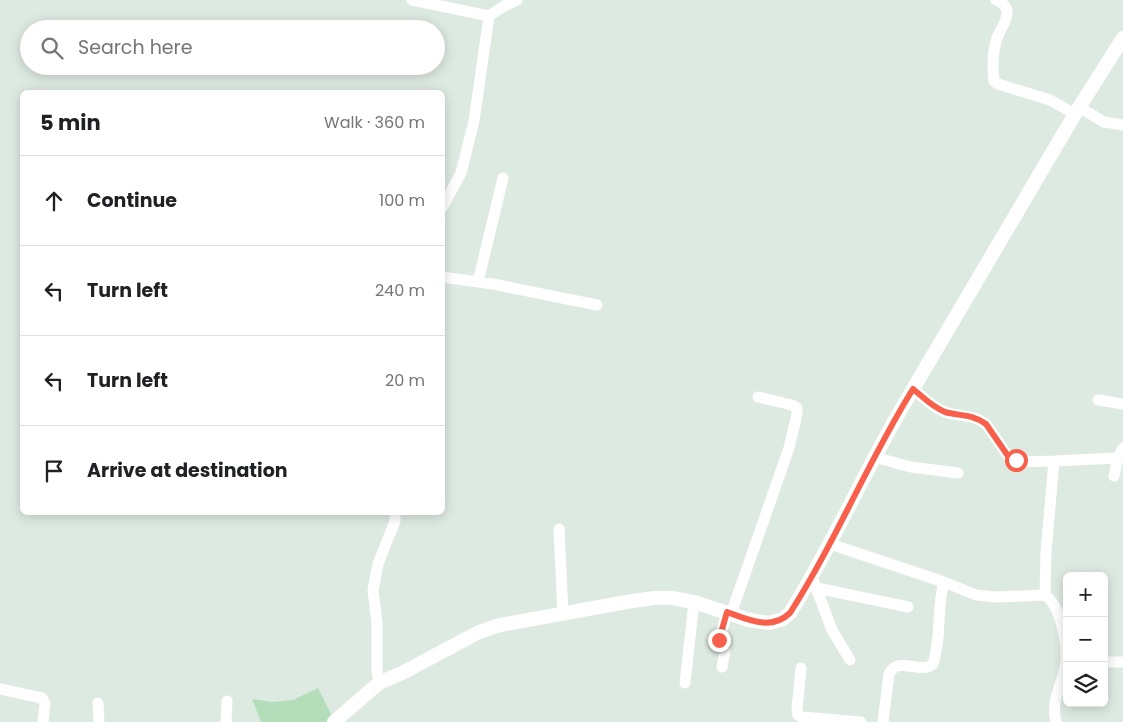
<!DOCTYPE html>
<meta charset="utf-8">
<style>
body{margin:0;font-family:Poppins,sans-serif;background:#f2f2f2;color:#202124}
.controls{position:absolute;right:15px;bottom:15px;display:grid;overflow:hidden;border-radius:8px;box-shadow:0 2px 12px #0003}
.controls button{width:45px;height:45px;display:grid;place-items:center;padding:0;border:0;border-bottom:1px solid #e0e0e0;background:#fff;color:#202124;font:25px sans-serif}
.stop{position:absolute;width:15px;height:15px;margin:-11px;border:4px solid #f9604b;border-radius:50%;background:#fff}
.stop.end{background:#f9604b;border-color:#fff;box-shadow:0 1px 5px #0008}
.list{margin:0;padding:0;list-style:none}
h2{display:flex;justify-content:space-between;align-items:center;height:65px;margin:0;padding:0 20px;font-size:21px}
h2 small{font-size:16px;font-weight:400;color:#757577}
.list li{display:grid;grid-template-columns:32px 1fr auto;gap:15px;align-items:center;box-sizing:border-box;height:90px;padding:0 20px;border-top:1px solid #e0e0e0}
.list b{display:block;font-size:19px;white-space:nowrap}
.list em{font-size:16px;font-style:normal;color:#757577}
.icon{flex:none;width:28px;height:28px;fill:none;stroke:currentColor;stroke-width:2;stroke-linecap:round;stroke-linejoin:round}
.map{position:relative;flex:none;width:1123px;height:722px;overflow:hidden}
.search{position:absolute;background:#fff;box-shadow:0 2px 12px #0003;left:20px;top:20px;width:425px;height:55px;display:flex;align-items:center;gap:12px;box-sizing:border-box;padding:0 18px;border-radius:28px;color:#757577;font-size:19px}
.panel{position:absolute;background:#fff;box-shadow:0 2px 12px #0003;left:20px;top:90px;width:425px;height:425px;border-radius:8px}
.map>svg:first-child{display:block}
.green{fill:#b4ddb9}
.lines{fill:none;stroke-linecap:round;stroke-linejoin:round}
.minor{stroke:#fff;stroke-width:11}
.tertiary{stroke:#fff;stroke-width:14}
.route{stroke:#f9604b;stroke-width:6}
</style>
<div class="map">
<svg width="1123" height="722" viewBox="0 0 1123 722">
<rect width="100%" height="100%" fill="#ddeae2"/>
<path class="green" d="M318,688l14,28 -6,6h-65l-9,-23 20,3 21,-2z"/>
<g class="lines">
<path class="minor" d="M412,0l77,16 15,-10 13,-6
M996,0c23,10 4,26 0,41 -3,11 -4,28 -2,40l4,3 52,16 25,14
M1079,107l25,15 19,3
M442,208l19,-35 13,-52 15,-105
M442,277l51,7 104,21
M478,282l25,-104
M913,389c10,8 19,18 32,23 14,5 28,2 41,12l22,32c12,8 32,5 46,5
M1098,400l25,4
M874,457l37,10 47,6
M1114,476l4,-18 5,-10
M559,529l4,85
M830,544l114,38 32,13 21,2 48,-2c16,11 22,47 21,66 -2,22 -16,37 -10,61
M814,582l18,48 18,30
M817,588l91,19
M1045,595l1,-43 8,-91 64,-3
M731,614l58,-166 8,-34v-6l-5,-3 -34,-8
M1104,662h19
M722,667l3,-16 -5,-9v-4l7,-26
M801,668l-4,41 1,6 4,2 59,5
M379,683l-2,-13v-46l-4,-34 5,-26 17,-43v-9
M685,683l9,-81
M0,689l42,9 3,6 -2,18
M98,703l1,19
M226,722l1,-21
M883,722l6,-48c9,-19 32,1 44,-10 9,-27 3,-55 11,-82"/>
<path class="tertiary" d="M334,722l45,-39 25,-11 75,-40 21,-7 132,-24 23,-3h17l22,4 55,18 20,3 14,-4 7,-6c42,-67 73,-139 113,-207l172,-292 48,-76"/>
</g>
<g class="lines">
<path class="route" d="M719,640l8,-28c22,8 44,19 63,1 46,-72 78,-152 123,-224 10,8 19,18 32,23 14,4 28,2 41,12l22,32 8,4"/>
</g>
</svg>
<div class="controls">
<button>+</button>
<button>−</button>
<button><svg class="icon" aria-label="layers" viewBox="0 0 24 24"><path d="M12 4l9 5-9 5-9-5zM3 14l9 5 9-5"/></svg></button>
</div>
<div class="stop" style="left:1016px;top:460px"></div>
<div class="stop end" style="left:719px;top:640px"></div>
<div class="search"><svg class="icon" aria-label="search" viewBox="0 0 24 24"><circle cx="10" cy="10" r="6"/><path d="M15 15l6 6"/></svg>Search here</div>
<section class="panel">
<h2>5 min<small>Walk · 360 m</small></h2>
<ul class="list">
<li><svg class="icon" aria-label="ahead" viewBox="0 0 24 24"><path d="M12 20V5M6 11l6-6 6 6"/></svg><div><b>Continue</b></div><em>100 m</em></li>
<li><svg class="icon" aria-label="left" viewBox="0 0 24 24"><path d="M17 20v-9H6M10 6l-5 5 5 5"/></svg><div><b>Turn left</b></div><em>240 m</em></li>
<li><svg class="icon" aria-label="left" viewBox="0 0 24 24"><path d="M17 20v-9H6M10 6l-5 5 5 5"/></svg><div><b>Turn left</b></div><em>20 m</em></li>
<li><svg class="icon" aria-label="arrive" viewBox="0 0 24 24"><path d="M6 21V4h12l-3 4 3 4H6"/></svg><div><b>Arrive at destination</b></div></li>
</ul>
</section>
</div>
